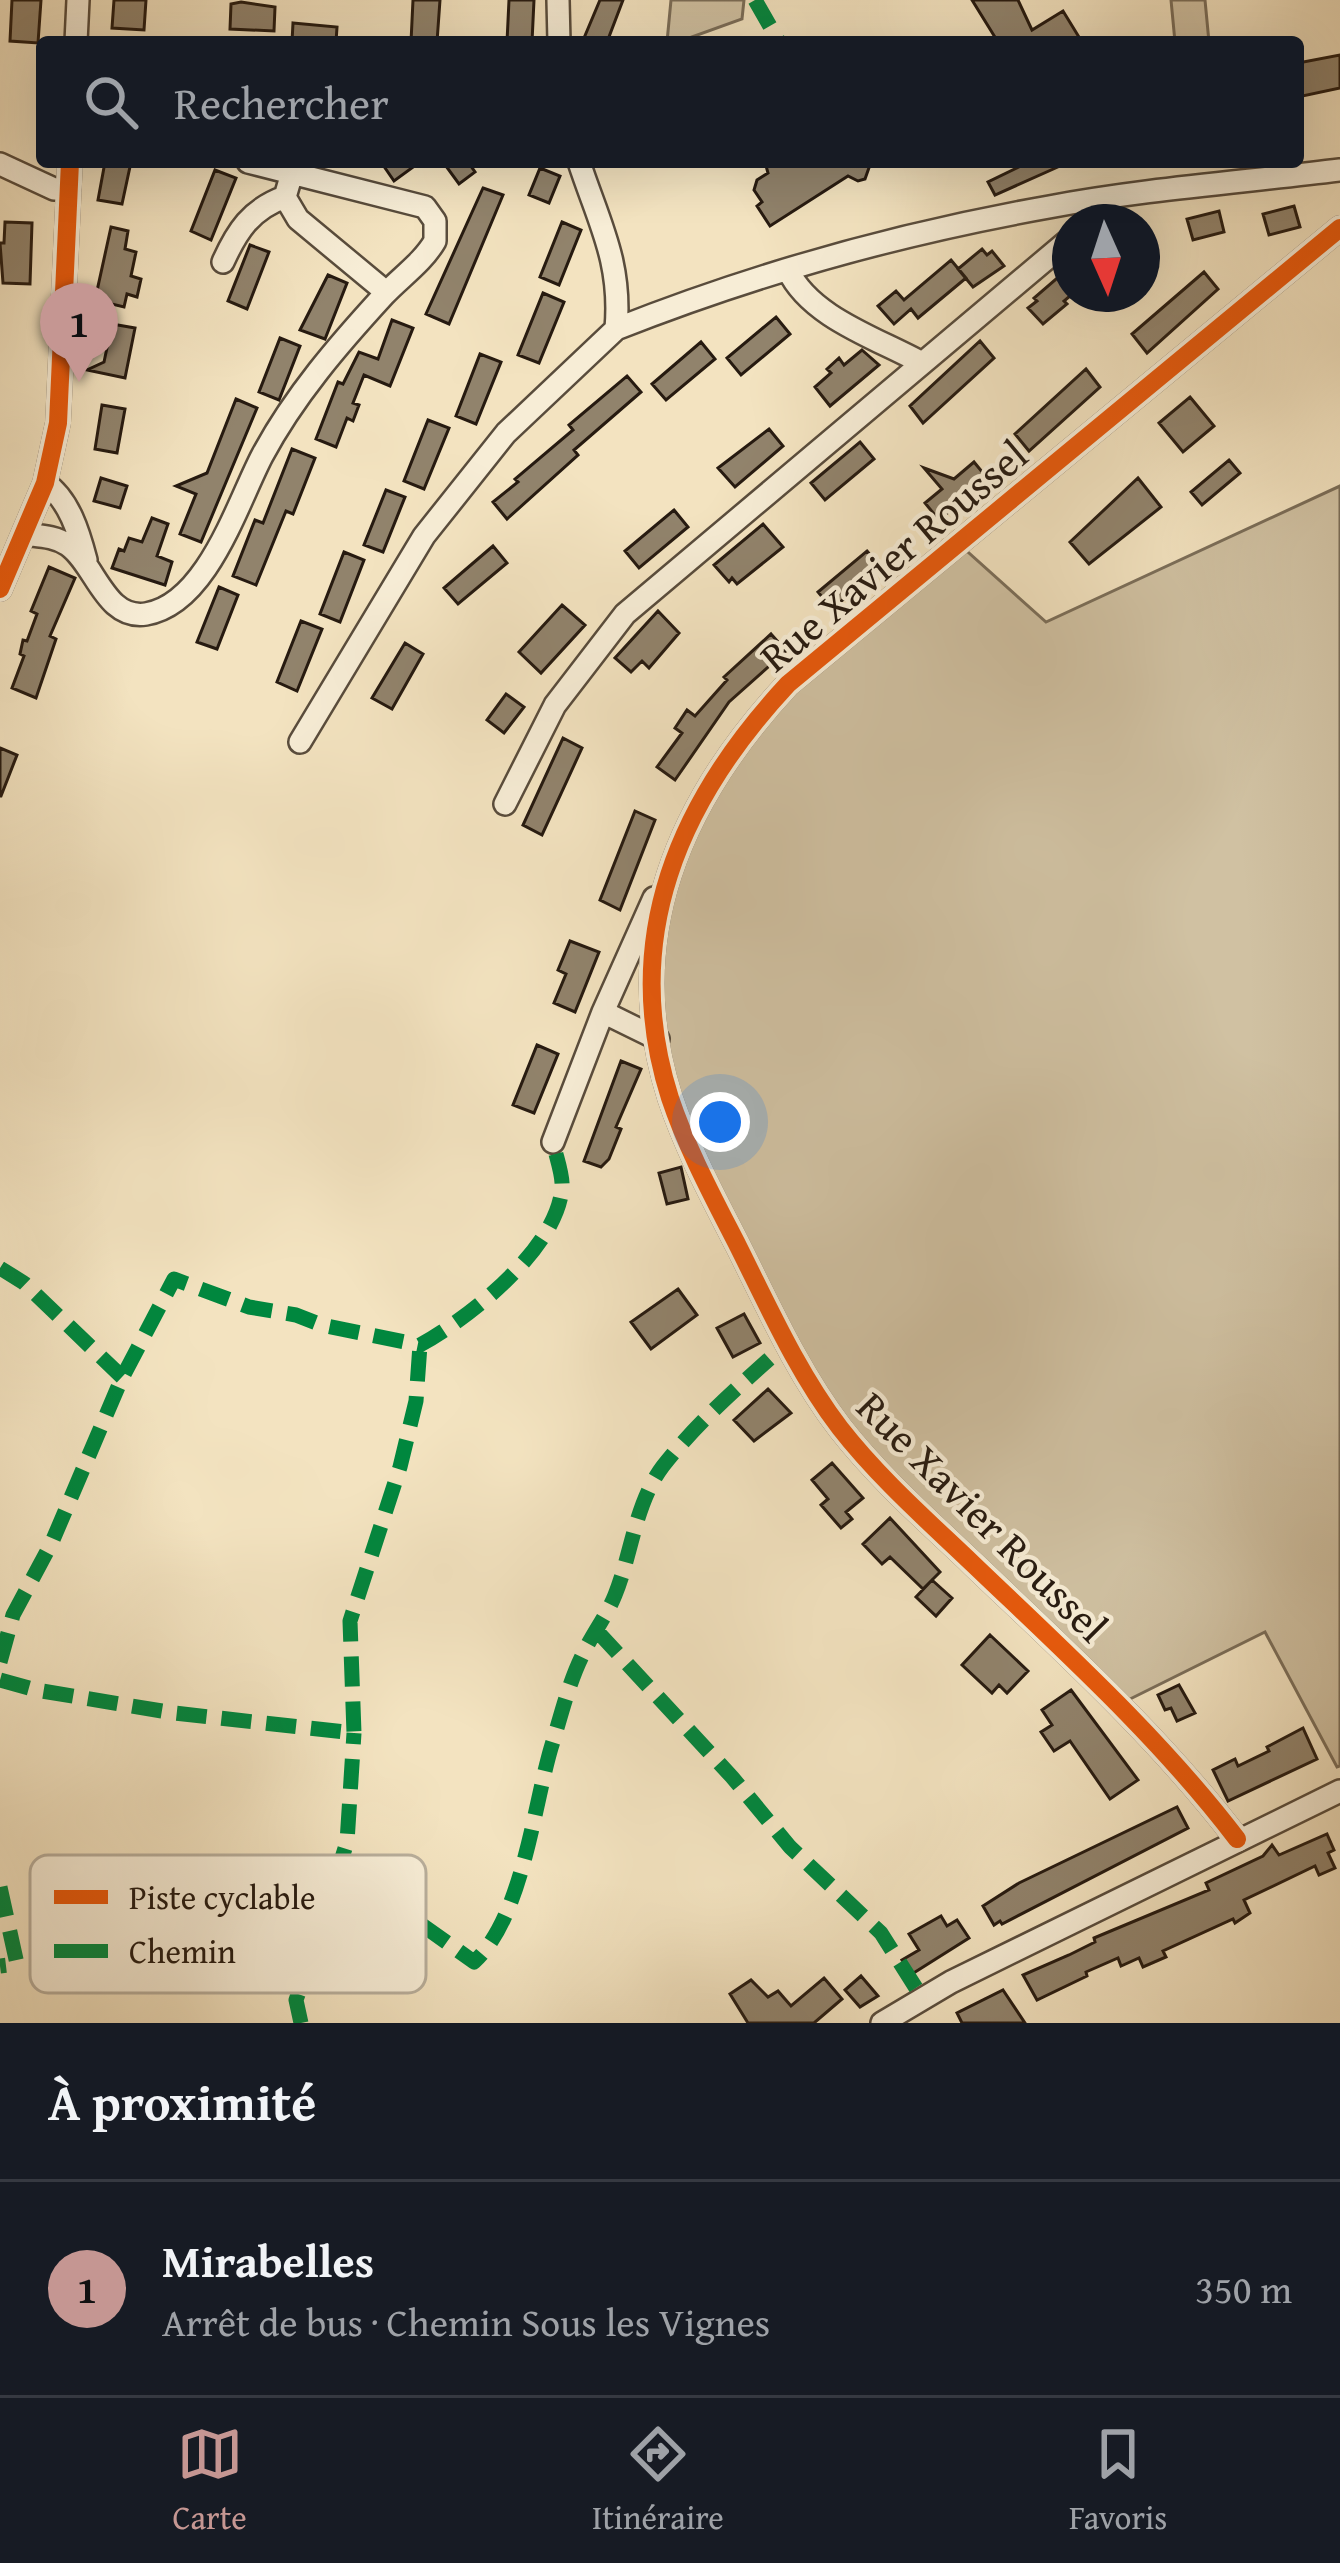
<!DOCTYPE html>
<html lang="fr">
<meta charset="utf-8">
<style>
body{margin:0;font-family:"Gentium Book Plus",serif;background:#242831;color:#f1f3f6}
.compass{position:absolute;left:1052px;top:204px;width:108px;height:108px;border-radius:50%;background:#171b24;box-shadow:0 12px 48px #0002;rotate:177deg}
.you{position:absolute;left:720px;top:1122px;width:42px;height:42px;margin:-30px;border:9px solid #fff;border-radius:50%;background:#1a73e8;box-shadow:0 0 0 18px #1a73e833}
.badge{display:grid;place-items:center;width:78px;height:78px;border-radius:50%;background:#c59692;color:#111;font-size:39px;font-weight:700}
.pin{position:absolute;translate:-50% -99px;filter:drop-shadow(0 3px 6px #0008)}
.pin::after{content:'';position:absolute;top:63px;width:42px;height:36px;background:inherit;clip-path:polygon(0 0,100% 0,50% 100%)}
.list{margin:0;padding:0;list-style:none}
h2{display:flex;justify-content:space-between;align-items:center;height:156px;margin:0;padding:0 48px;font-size:51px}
h2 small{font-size:39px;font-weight:400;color:#9ea1a6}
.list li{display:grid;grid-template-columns:78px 1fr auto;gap:36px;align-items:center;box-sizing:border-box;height:216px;padding:0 48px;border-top:3px solid #363941}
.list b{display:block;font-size:45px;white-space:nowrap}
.list p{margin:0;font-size:39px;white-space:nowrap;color:#9ea1a6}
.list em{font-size:39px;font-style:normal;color:#9ea1a6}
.icon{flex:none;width:66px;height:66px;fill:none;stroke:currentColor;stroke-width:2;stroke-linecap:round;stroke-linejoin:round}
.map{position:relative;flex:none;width:1340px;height:2023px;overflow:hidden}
.search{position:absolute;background:#171b24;box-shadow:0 12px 48px #0002;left:36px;right:36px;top:36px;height:132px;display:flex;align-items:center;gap:30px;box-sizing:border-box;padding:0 42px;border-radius:12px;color:#9ea1a6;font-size:45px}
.sheet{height:372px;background:#171b24}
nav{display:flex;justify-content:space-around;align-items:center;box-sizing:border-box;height:168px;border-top:3px solid #363941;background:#171b24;font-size:33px;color:#9ea1a6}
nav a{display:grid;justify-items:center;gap:6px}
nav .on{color:#c59692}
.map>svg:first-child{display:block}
.green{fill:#d0c1a2;stroke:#7b6e59;stroke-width:3}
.building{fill:#91836c;stroke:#261a10;stroke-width:3}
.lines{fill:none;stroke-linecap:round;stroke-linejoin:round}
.minor-casing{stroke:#594c3c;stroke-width:26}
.minor{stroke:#f7edd6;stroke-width:21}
.quiet{stroke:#00873e;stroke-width:15;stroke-dasharray:30 15;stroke-linecap:butt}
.cycleway-casing{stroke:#f7edd6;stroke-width:26}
.cycleway{stroke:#e8590c;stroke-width:18}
.labels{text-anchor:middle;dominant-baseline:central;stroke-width:9;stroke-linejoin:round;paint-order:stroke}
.street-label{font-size:42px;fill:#261a10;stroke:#f7edd6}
.key{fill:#f7edd6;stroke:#b8ae9b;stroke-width:3}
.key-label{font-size:33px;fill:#261a10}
</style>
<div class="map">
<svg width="1340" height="2023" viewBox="0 0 1340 2023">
<rect width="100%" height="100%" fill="#f3e3c0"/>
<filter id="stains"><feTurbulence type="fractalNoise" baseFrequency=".00167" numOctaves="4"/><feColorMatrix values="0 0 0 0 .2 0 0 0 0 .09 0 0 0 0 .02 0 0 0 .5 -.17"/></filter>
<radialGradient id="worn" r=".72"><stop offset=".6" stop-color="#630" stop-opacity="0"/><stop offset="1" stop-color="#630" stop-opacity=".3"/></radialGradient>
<path class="green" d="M671,0h73l-2,19 -64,23h-11z
M1171,0h34l4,42h-34z
M1340,486v1280l-3,1 -72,-135 -145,72 -280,-276 -111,-199 -71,-190 8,-162 93,-161 201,-171 86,77z"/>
<path class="building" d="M12,0h29l-3,43 -28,-2z
M114,0h32l-2,30 -32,-2z
M413,0h27l-3,42h-26z
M509,0h25l-2,42h-25z
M600,0h23l-16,42 -23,-4z
M972,0h46l14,30 31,-19 19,31h-84z
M241,2l34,5 -1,24 -44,-2 1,-25z
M293,23l44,4 -1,15h-44z
M1340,55v33l-42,9v-34z
M105,162h26l-9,42 -24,-4z
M381,162h39l-26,19z
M443,162h25l7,10 -16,12z
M765,162h106l-6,17 -7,2 -10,-5 -78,50 -13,-20 5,-4 -8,-12 3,-10 11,-7z
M1029,162h40l-74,33 -7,-13z
M540,168l20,8 -11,27 -20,-8z
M215,170l21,8 -25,62 -20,-9z
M483,188l20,7 -54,129 -23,-10z
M1294,206l6,21 -31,8 -6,-21z
M1219,211l5,21 -31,8 -6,-21z
M5,222l27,1 -2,61 -27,-1 -3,-40h4z
M562,222l19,8 -22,55 -19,-8z
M111,227l17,4 -3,18 11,3 -5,24 10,3 -4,18 -10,-3 -3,13 -29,-7z
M250,245l19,7 -22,57 -19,-8z
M982,249l5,6 5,-4 12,15 -31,21 -15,-18z
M951,260l15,18 -48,40 -7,-9 -17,15 -16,-18 18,-15 8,9z
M1070,267v29l-6,5 3,3 -24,20 -15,-16 9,-7 -3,-3z
M1204,272l14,17 -71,64 -15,-19z
M328,275l19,8 -22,56 -25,-9z
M543,293l21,9 -25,61 -21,-8z
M776,317l14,17 -49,41 -14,-17z
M392,320l21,8 -23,58 -26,-11 -11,28 6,2 -6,16 -6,-3 -11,29 -20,-8 22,-57 5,2 16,-32 19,7z
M112,324l23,4 -10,50 -38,-8 17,-8z
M280,338l20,8 -21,54 -20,-8z
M980,341l14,17 -71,65 -13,-17z
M701,342l14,17 -49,41 -14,-16z
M862,350l17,15 -49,41 -15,-19 16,-14 -4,-4 12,-11 5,7z
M480,354l21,8 -25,62 -20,-8z
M1086,369l14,18 -71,64 -14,-17z
M627,376l14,16 -67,58 4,5 -71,64 -14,-17 25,-20 -3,-3 58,-49 -4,-5z
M1190,397l24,29 -31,26 -24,-29z
M236,399l21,9 -56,134 -21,-8 16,-40 -20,-8 31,-13z
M102,405l23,4 -8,44 -22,-4z
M428,420l21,8 -25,61 -20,-8z
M769,429l14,17 -48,41 -17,-19z
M860,442l14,17 -49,41 -14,-17z
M292,449l23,9 -22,56 -7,-3 -30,74 -23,-9 22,-56 8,3z
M1229,460l11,13 -38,32 -11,-13z
M974,462l14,17 -49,41 -14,-17 17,-14 -18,-21 30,11z
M101,478l26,8 -7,22 -26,-7z
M1138,478l23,29 -72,57 -19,-22z
M386,490l19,7 -22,55 -19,-7z
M674,510l14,17 -49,41 -14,-17z
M152,518l16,6 -11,32 15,6 -7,23 -53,-17 7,-19 5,2 5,-13 13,4z
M763,524l20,23 -46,37 -5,-6 -3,4 -15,-17z
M493,546l14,17 -49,41 -14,-16z
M867,551l14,17 -49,41 -14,-17z
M344,552l20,8 -24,62 -20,-8z
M49,567l26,11 -25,58 6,3 -20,59 -24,-10 12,-32 -4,-2 3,-14 4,1 10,-27 -6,-3z
M219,587l19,8 -21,54 -20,-7z
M562,605l23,20 -44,48 -22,-21z
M658,611l21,22 -30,35 -7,-7 -11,11 -16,-14z
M301,621l21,8 -25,62 -20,-9z
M771,634l15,17 -57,51 -54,78 -18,-13 25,-34 -7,-5 12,-18 8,6 32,-36 -3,-3z
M405,643l18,11 -31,55 -20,-11z
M506,694l18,13 -20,26 -17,-13z
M563,738l19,10 -40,87 -19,-10z
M0,748l17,7 -16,41h-1z
M635,811l20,9 -35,90 -20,-10z
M570,941l29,11 -24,60 -21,-9 12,-29 -8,-4z
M537,1045l21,9 -24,59 -21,-8z
M621,1061l20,8 -25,58 5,2 -12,30 -8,8 -17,-6z
M681,1167l7,32 -21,5 -8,-31z
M678,1289l19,26 -46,34 -20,-27z
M744,1314l16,29 -27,14 -16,-29z
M768,1389l23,24 -37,28 -20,-21z
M832,1463l31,35 -17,14 6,7 -11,9 -20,-23 7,-6 -16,-19z
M890,1518l50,54 -17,17 -33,-32 -8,7 -19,-20z
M932,1580l20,18 -16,18 -20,-19z
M990,1635l38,36 -21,22 -8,-8 -7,8 -30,-28z
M1179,1685l16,28 -18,8 -6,-13 -6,2 -7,-15z
M1071,1690l67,90 -28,19 -40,-58 -16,10 -13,-19 11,-7 -10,-15z
M1303,1728l14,31 -89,42 -15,-31 22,-11 3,7 31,-15 -2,-4z
M1177,1807l11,21 -186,96 -2,-3 -6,4 -11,-19 36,-23z
M1327,1834l7,16 -6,3 7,15 -16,7 -4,-9 -71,34 6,13 -15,10 -2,-4 -70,32 3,6 -23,10 -4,-9 -18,8 -3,-8 -32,14 1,4 -50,24 -14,-25 46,-20 26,-13 -1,-4 115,-48 -3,-7 57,-27 9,-11 7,10z
M941,1916l6,10 10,-6 12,18 -57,36 -10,-14 17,-10 -10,-16z
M861,1976l17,20 -18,11 -15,-17z
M824,1978l18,21 -28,24h-66l-18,-29 21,-14 17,17 10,-6 13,15z
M1003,1990l22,33h-63l-5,-10z"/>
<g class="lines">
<defs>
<path id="minor" d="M558,0l1,42
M76,42l2,-42
M579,162c20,61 43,100 37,167 139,-55 286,-96 433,-122 96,-18 194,-25 291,-37
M0,164l54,25h15
M292,173l-7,24 13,22 88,73
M223,262c14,-31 28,-53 62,-65
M788,270c22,47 88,68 132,92
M45,483c24,16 34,50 41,77
M24,534c15,2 31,2 44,11 28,20 37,75 78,69 61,-10 91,-110 116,-158 32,-60 77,-112 122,-161 17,-18 39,-33 51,-54v-20l-10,-14 -177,-45
M0,589l45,-106 13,-60 12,-261
M300,742l124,-206 82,-103 110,-104
M505,804l50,-99 70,-91 445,-375
M603,1012l55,27
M553,1142l50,-130 51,-114
M1237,1839c-77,-101 -172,-187 -264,-275 -45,-43 -94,-86 -133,-136 -42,-55 -71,-120 -102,-182 -24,-47 -51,-97 -68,-148 -51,-160 9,-297 118,-414l552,-456
M882,2023l69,-41 389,-191"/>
</defs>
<use href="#minor" class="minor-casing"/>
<use href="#minor" class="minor"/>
<path class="quiet" d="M755,0l24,42
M0,1268l24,15 98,94
M597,1631l135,146 58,70 91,86 42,66
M0,1662l13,-47 39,-73 69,-162 53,-101 75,28 47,8 26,10 98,20c49,-27 137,-96 142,-157 1,-14 -6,-31 -9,-46
M0,1680l36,10 138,23 180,20 -4,-112 50,-154 16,-66 4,-56
M0,1887l17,77 -17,2
M309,1963l38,-121 7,-109
M301,2023l-5,-23 13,-37c21,4 75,24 83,-3 5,-18 1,-32 12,-48l70,50c48,-44 59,-152 77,-214 10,-32 18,-67 33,-96 9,-19 23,-37 31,-57 17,-42 20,-92 48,-129 36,-46 81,-84 124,-123"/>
<defs>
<path id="cycleway" d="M0,589l45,-106 13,-60 12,-261
M1237,1839c-77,-101 -172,-187 -264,-275 -45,-43 -94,-86 -133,-136 -42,-55 -71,-120 -102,-182 -24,-47 -51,-97 -68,-148 -51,-160 9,-297 118,-414l552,-456"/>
</defs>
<use href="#cycleway" class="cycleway-casing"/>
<use href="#cycleway" class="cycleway"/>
</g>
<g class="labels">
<g class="street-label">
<text transform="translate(893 555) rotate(-40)">Rue Xavier Roussel</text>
<text transform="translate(983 1516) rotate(45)">Rue Xavier Roussel</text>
</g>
</g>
<rect x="30" y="1855" width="396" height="138" rx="18" class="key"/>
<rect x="54" y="1890" width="54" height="14" fill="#e8590c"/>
<rect x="54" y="1944" width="54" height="14" fill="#00873e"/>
<g class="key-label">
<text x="129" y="1909">Piste cyclable</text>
<text x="129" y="1963">Chemin</text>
</g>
<rect width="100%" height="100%" filter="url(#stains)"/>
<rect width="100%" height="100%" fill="url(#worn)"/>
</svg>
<svg class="compass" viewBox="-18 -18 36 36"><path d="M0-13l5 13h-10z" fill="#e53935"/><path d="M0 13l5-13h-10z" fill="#9ea1a6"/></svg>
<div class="you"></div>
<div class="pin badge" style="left:79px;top:382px">1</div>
<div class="search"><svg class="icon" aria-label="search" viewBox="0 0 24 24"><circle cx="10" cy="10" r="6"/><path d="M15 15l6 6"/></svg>Rechercher</div>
</div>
<section class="sheet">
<h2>À proximité<small></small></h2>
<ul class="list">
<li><span class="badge">1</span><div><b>Mirabelles</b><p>Arrêt de bus · Chemin Sous les Vignes</p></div><em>350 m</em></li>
</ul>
</section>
<nav>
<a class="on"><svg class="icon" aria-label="map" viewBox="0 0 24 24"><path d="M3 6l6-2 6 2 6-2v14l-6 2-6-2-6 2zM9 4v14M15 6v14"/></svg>Carte</a>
<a><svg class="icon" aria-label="directions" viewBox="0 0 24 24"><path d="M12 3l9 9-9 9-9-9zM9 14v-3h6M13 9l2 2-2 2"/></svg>Itinéraire</a>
<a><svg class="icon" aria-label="saved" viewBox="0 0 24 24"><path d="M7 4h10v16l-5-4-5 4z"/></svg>Favoris</a>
</nav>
